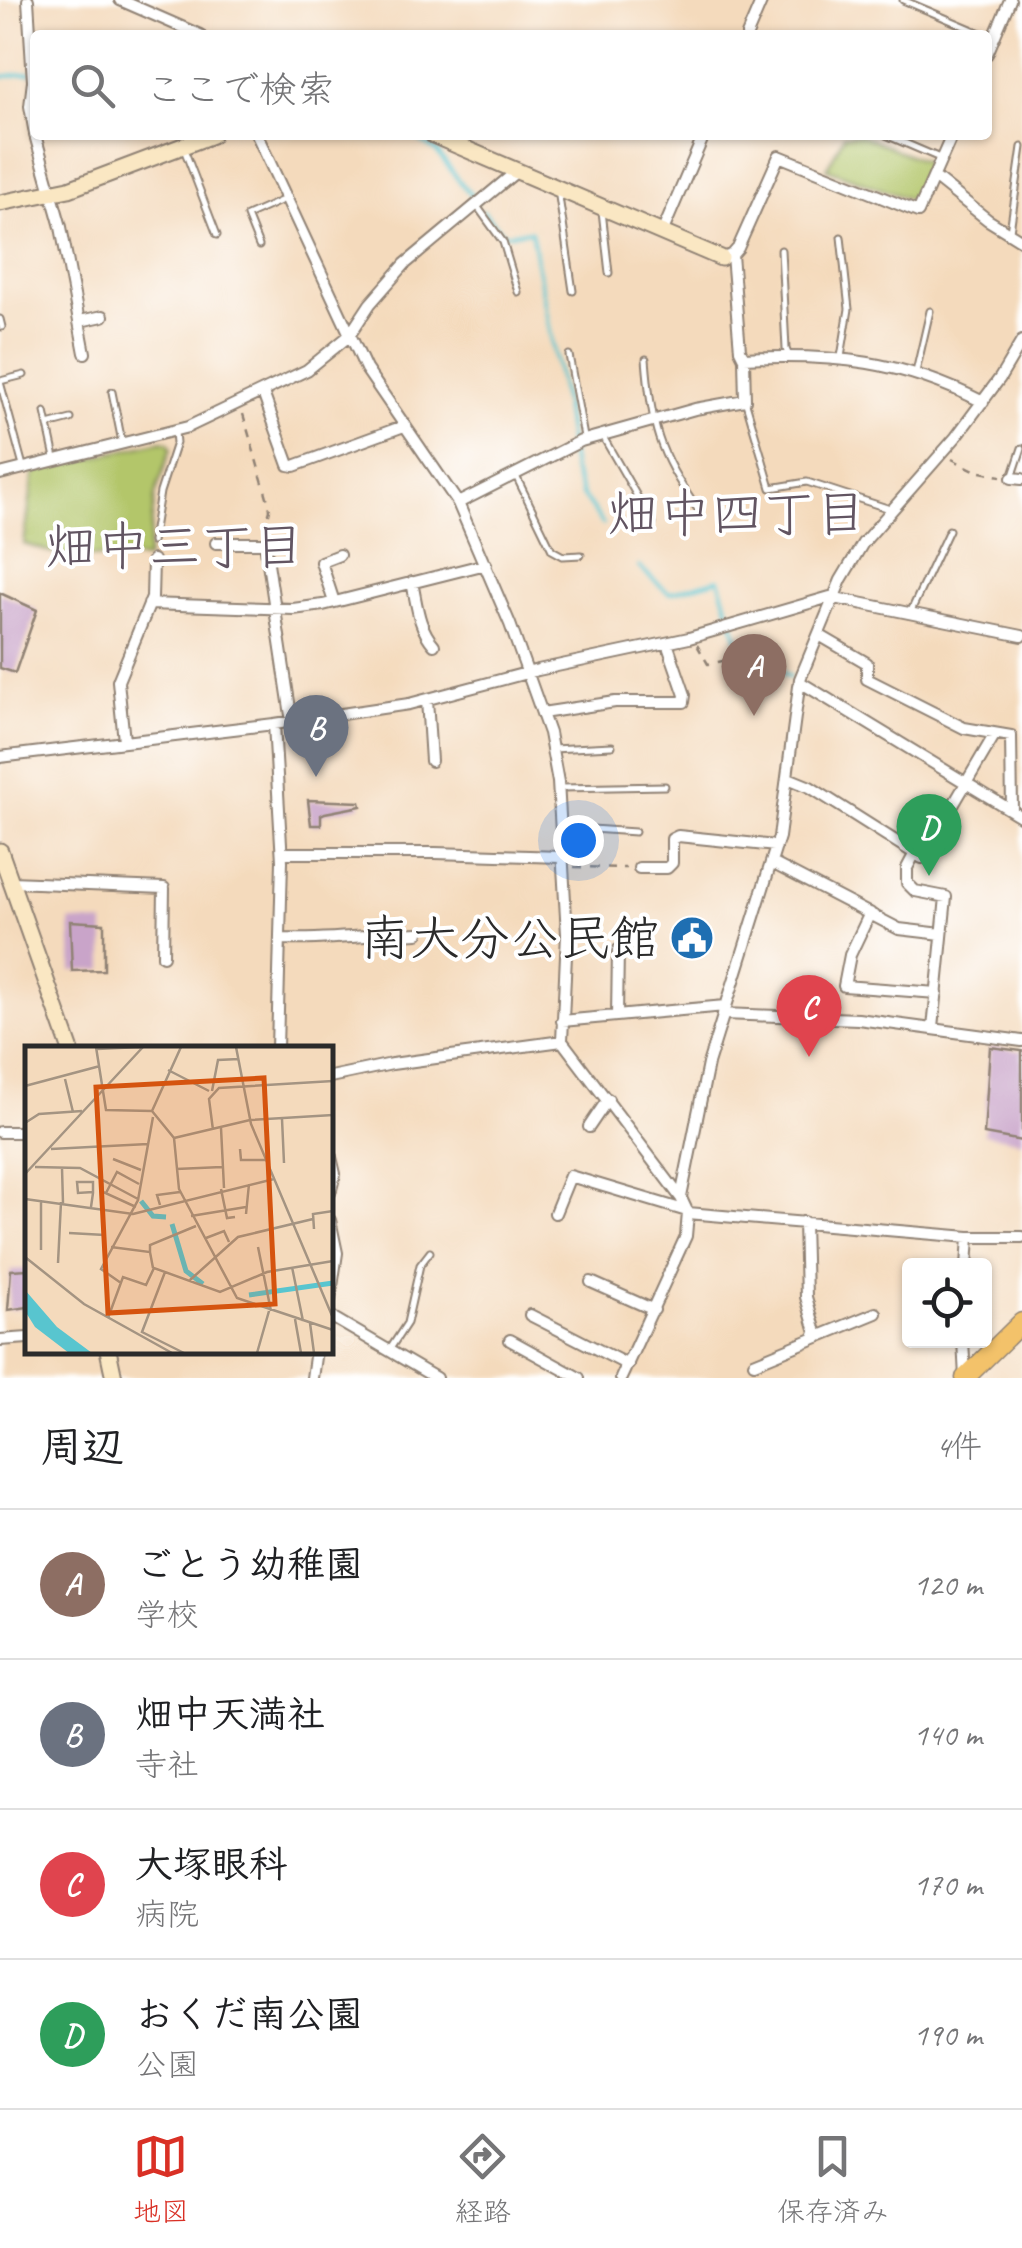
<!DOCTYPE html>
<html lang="ja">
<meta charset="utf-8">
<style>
body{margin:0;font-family:Caveat,"Klee One",sans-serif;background:#f2f2f2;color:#202124}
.controls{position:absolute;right:30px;bottom:30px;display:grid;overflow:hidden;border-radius:10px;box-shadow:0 2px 8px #0004}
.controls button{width:90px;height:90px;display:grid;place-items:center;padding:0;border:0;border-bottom:2px solid #e0e0e0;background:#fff;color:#202124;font:50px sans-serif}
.you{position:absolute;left:578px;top:840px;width:35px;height:35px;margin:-25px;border:8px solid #fff;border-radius:50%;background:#1a73e8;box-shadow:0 0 0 15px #1a73e833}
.badge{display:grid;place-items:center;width:65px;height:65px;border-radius:50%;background:#d93025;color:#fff;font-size:32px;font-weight:700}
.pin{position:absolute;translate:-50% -82px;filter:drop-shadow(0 2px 5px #0008)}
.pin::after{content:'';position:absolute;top:52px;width:35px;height:30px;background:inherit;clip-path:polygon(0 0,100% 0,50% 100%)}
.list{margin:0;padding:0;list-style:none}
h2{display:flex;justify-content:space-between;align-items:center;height:130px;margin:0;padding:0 40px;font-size:42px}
h2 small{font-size:32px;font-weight:400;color:#757577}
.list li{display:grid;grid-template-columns:65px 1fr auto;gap:30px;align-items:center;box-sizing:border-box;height:150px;padding:0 40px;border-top:2px solid #e0e0e0}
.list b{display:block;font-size:38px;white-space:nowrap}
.list p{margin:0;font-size:32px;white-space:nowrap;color:#757577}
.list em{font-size:32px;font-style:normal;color:#757577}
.icon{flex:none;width:55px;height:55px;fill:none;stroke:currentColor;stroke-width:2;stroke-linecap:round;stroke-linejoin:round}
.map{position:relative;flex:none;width:1022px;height:1378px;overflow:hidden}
.search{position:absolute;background:#fff;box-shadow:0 2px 8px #0004;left:30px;right:30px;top:30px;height:110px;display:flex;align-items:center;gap:25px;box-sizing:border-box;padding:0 35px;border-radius:10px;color:#757577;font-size:38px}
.sheet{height:730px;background:#fff}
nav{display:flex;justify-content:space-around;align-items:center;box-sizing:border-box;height:140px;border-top:2px solid #e0e0e0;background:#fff;font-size:28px;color:#757577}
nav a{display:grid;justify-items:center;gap:5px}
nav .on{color:#d93025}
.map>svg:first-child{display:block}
.green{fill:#b3c66a;stroke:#6f784a;stroke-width:2.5}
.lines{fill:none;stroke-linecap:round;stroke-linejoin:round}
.stream{stroke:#58c5cf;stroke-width:4}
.building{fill:#c9a4c9}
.lane-casing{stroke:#908274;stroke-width:9}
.street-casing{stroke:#908274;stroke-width:14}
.secondary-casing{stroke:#908274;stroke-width:19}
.highway-casing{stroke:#908274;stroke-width:21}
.path{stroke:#908274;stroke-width:2.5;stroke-dasharray:8 8;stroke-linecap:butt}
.lane{stroke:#fff;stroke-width:5}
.street{stroke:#fff;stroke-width:10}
.secondary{stroke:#fae7c3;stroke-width:15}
.highway{stroke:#f3c26a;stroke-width:18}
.labels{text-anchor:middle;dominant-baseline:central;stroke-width:8;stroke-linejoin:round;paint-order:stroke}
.poi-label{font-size:50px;fill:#2b2b2b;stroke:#fff;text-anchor:end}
.neighbourhood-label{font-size:52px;fill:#625562;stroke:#fff}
.inset-river{fill:none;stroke:#58c5cf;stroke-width:5}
.inset-road{fill:none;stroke:#a49482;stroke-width:2.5}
.view{fill:#d5540f;fill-opacity:0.15;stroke:#d5540f;stroke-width:5}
.inset-edge{fill:none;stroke:#2b2b2b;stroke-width:5}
</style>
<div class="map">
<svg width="1022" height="1378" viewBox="0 0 1022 1378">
<rect width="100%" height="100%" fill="#fff"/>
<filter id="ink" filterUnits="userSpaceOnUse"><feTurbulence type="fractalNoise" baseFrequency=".01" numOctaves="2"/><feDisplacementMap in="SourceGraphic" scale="20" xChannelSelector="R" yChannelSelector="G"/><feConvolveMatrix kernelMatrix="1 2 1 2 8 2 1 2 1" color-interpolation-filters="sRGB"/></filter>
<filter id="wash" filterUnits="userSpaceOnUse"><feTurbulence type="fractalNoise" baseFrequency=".0048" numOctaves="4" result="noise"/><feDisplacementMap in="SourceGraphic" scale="40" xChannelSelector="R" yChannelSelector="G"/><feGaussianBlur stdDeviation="2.25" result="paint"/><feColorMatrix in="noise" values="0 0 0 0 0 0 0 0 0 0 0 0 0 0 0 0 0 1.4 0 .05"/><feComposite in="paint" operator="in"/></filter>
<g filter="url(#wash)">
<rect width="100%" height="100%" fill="#f4dabc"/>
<path class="green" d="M844,135h17l67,28 -17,37 -84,-31z
M161,441l7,1 3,6 -16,47 -8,64 -87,-4 -36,-11 10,-72z"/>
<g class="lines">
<path class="stream" d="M0,77l30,-4
M412,135l25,17 40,51
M483,211l20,23 28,-3 33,174 9,66 9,24 21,29
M639,567l30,26 50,-14 20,65 51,33"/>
</g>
<g id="blocks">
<path class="building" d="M0,593l37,17 -22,63 -15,-5z
M308,800l52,2 1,4 -36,7 -4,2v10h-10z
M70,921l34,2v47l-32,1z
M990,1047l32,4v90l-38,-7z
M28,1269v38l-20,3 3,-40z"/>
</g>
</g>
<g filter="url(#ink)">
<use href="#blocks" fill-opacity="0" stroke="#908274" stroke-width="2.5"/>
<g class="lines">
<defs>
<path id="lane" d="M903,0l82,35
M886,135l56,24
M184,149l33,86
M558,190l15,101
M477,206l26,36 15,50
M602,211l7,62
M1010,231l12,-84
M259,246l-12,-30 38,-17
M781,250l5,99 3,7
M0,319l2,8
M569,355l15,82
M841,357l8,-48 -8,-72
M646,359c5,65 12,95 51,149
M916,372l14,-61
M0,381l24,-6
M0,382l23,84
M112,392l10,50
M746,403l25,85 36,-6 83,27
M45,412l10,46
M48,425l23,-6
M602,435l51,89
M516,476l36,74 11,6 18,-1
M1012,478l10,-30
M152,542l8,-50 16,-49 -1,-11
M910,613l39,-83
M552,749l60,-3
M561,788l104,-2
M563,827l72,5
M390,1349l17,-26 13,-58 10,-13"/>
<path id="street" d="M28,0l5,81 -3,25 5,28
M120,0l80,35
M747,35l15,-35
M987,54l23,-54
M35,135l26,92 24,126
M257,135l109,234 92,134 52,121 39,109 9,49 9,152 -5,107 119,157 7,15 -2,23 -65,142
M934,177l54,43 34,21
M662,233l42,-98
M732,255l8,95 4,8c91,-4 157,2 239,44
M721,258l11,-3 6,-7 41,-92 139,56 34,-77
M80,321l23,-5
M263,393l26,72 5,1 110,-40
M0,474l188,-47 119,-57 42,-34 21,-32 35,-40 112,-93
M1012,478l10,1
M458,503l123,-62 114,-32 50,-9 -1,-42
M216,543h49l27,179
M412,582c5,23 6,45 22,63
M334,602l-13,-40 18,-7
M149,604l144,5 30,-4 163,-41
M819,635l48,28v16l97,49 47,8 1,75
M800,682l222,135
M427,700l4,61
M542,713l73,-11h69l1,-7 -18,-52
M274,724l8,137 -5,187
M124,741l-6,-60 34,-83 1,-38
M0,757l274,-33 135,-20 129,-34 151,-32 141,-41 192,39
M788,778l22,9 112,71 73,-124
M282,853h153l126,4
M915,853l-8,15v15l8,8 31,6 -13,131
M772,863l127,66 43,5
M639,868h28l5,-5v-24l6,-3 98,10
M11,882l153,6 -1,68
M870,913l-20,42 -6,31 93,7
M280,939c46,2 91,-5 138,-6
M723,1014l135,5 164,22
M617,1016l1,-66
M562,1021l163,-15
M330,1077l62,-13 170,-23
M589,1127l19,-28
M0,1132h28
M330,1153l5,21 -5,19
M681,1197l27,-133 71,-227 21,-158 41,-99 22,-37 93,-106 44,-59 22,-37
M555,1213l15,-37 117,35
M688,1213l281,24 -2,29
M330,1220l7,33 -7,47
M804,1222l2,75 10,35 -3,7
M969,1237h53
M591,1282l63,28
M530,1315l98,50
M330,1316l106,62
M0,1340l28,-2
M510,1340l69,38
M963,1340l2,38
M754,1363l122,-50
M312,1378l4,-28"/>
<path id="secondary" d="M433,135l288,123
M0,203l69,-14 143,-54
M0,851l70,197
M108,1350l6,28"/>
<path id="highway" d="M965,1378l57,-56"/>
</defs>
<use href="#lane" class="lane-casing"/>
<use href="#street" class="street-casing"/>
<use href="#secondary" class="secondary-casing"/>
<use href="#highway" class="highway-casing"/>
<path class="path" d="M243,414l24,83 3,12 -5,22
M952,459l24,12 25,5
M697,645l11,19 39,-8 42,24
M574,867l52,1"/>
<use href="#lane" class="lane"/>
<use href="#street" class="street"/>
<use href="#secondary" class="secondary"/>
<use href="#highway" class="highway"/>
</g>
</g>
<defs>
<symbol id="civic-disc" viewBox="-11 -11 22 22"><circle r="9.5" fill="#1f6fb2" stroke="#fff"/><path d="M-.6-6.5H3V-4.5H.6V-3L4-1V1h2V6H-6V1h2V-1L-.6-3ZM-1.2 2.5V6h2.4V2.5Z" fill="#fff"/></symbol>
</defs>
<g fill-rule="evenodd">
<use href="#civic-disc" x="667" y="913" width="50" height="50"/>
</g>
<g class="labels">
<g class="poi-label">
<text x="660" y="938">南大分公民館</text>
</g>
<g class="neighbourhood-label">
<text x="737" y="514">畑中四丁目</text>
<text x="175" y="547">畑中三丁目</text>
</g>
</g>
<g transform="translate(25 1046)">
<rect width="308" height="308" fill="#f4dabc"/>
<path d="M0,244l32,37 35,26h-23l-34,-26 -10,-16z" fill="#58c5cf"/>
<path class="inset-river" d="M116,155l12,15 13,1M147,178l14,47 17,13M224,249l84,-12"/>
<path class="inset-road" d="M71,1l10,63 46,1M211,1l15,77 82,194M72,3l44,-2M143,24l41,21M40,33l8,33M0,40l75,-20M187,45l6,-31 21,-1M127,65l22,27 5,51 58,109 96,32M127,65l29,-64M257,73l2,44M0,77l14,-9 43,-3M196,82l3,60M188,84l-4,-31 10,-11 114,-7M149,92l76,-18 83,-5M26,103l97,-5M215,103l1,11h25M88,113l28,11M10,121l45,1 58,31M37,122l1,35M151,123l46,-2M0,128l118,-127M77,134l1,12 33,15M196,143l6,29 8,-1M81,147l11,-21 22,12M0,153l108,15 141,-35M16,154v50M135,159l-3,-10 23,-3M66,161l2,-14v-11h-16l1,11 15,-1M221,168l3,-30M166,170l55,-9M289,183l-1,-15 20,-3M44,187l36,2M181,192l18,-7 5,11M86,201l39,5 3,16M233,201l13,64M125,206v-7l46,-19M0,211l59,47 88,49M33,217l3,-61M267,221l11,54M140,226l-23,60 42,21M165,234l48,-43 75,-18M96,237l-20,-14 37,-69 15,-83M83,272l15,-41 23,8 8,-17 66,24 47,-20 66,-11M270,273l6,34M285,277l4,30M232,307l12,-42"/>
<path class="view" d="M239,32l11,226 -167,9 -12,-226z"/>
<rect width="308" height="308" class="inset-edge"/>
</g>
</svg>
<div class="controls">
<button><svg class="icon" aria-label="locate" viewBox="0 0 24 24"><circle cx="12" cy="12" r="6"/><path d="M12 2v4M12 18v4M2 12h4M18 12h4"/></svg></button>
</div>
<div class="you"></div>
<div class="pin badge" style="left:754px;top:716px;background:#8d6e63">A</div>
<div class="pin badge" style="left:316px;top:777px;background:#6b7280">B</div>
<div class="pin badge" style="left:809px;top:1057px;background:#e0444e">C</div>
<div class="pin badge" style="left:929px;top:876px;background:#2e9e5b">D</div>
<div class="search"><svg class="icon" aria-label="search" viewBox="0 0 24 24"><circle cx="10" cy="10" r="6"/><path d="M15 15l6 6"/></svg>ここで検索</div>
</div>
<section class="sheet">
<h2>周辺<small>4件</small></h2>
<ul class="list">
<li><span class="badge" style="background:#8d6e63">A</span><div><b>ごとう幼稚園</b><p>学校</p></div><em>120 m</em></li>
<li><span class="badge" style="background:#6b7280">B</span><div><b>畑中天満社</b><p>寺社</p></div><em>140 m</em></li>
<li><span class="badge" style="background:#e0444e">C</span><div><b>大塚眼科</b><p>病院</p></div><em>170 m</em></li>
<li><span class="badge" style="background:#2e9e5b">D</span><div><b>おくだ南公園</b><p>公園</p></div><em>190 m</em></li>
</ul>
</section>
<nav>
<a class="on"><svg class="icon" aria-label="map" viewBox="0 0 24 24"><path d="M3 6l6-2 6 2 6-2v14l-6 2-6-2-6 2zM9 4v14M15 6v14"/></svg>地図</a>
<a><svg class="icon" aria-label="directions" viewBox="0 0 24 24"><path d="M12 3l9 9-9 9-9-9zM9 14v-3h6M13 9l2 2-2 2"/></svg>経路</a>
<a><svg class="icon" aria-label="saved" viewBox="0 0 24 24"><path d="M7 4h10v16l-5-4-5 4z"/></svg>保存済み</a>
</nav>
